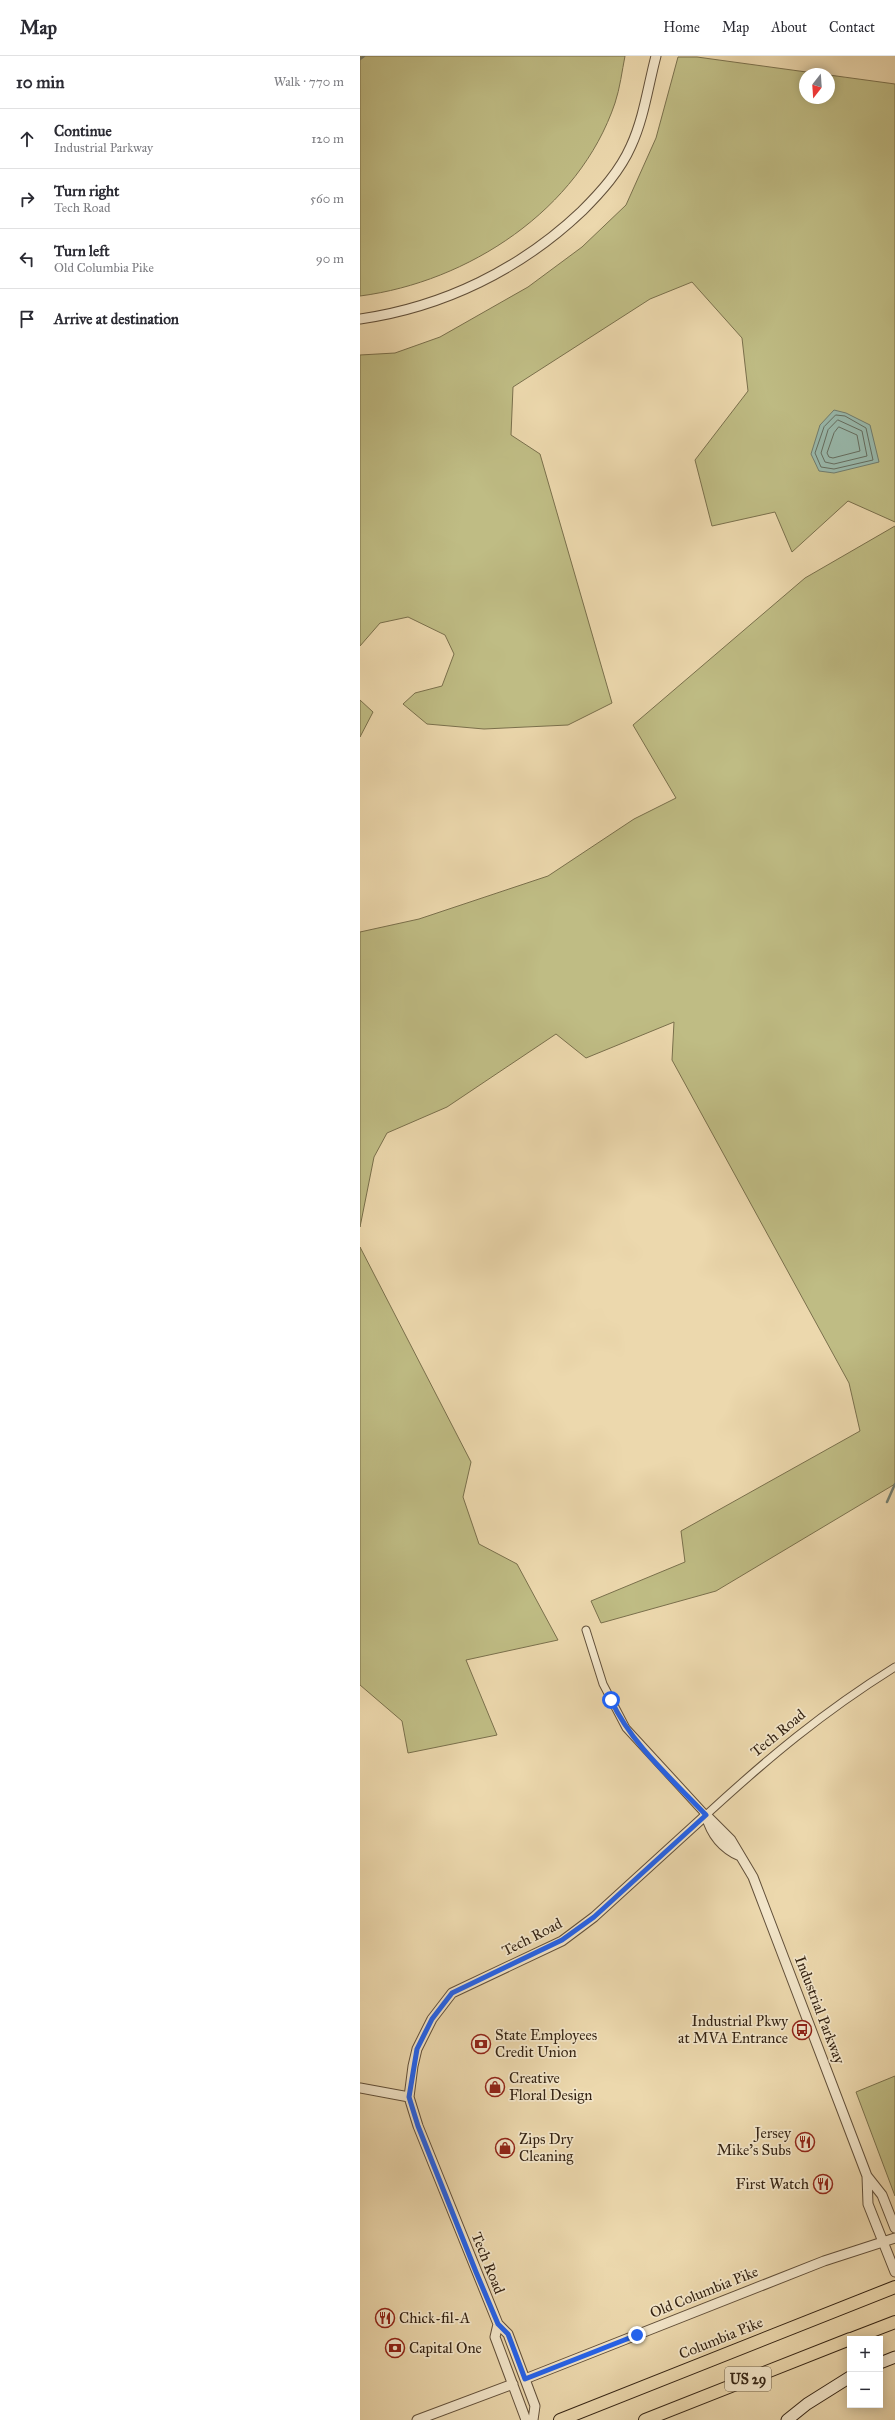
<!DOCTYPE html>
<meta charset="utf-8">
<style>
body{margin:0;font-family:"IM FELL Great Primer",serif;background:#f2f2f3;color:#2b2b33}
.controls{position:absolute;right:12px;bottom:12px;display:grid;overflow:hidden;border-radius:0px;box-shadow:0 2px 10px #0003}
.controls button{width:36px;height:36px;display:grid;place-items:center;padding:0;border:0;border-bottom:1px solid #e1e1e2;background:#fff;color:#2b2b33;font:20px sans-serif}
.compass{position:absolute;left:439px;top:12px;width:36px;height:36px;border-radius:50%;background:#fff;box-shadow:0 2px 10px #0003;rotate:197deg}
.stop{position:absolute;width:12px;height:12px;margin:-9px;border:3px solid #2563eb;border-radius:50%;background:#fff}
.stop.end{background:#2563eb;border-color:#fff;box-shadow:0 1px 4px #0008}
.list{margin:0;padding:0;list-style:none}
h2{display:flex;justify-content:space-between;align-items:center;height:52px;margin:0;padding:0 16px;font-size:17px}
h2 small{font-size:13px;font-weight:400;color:#7c7c81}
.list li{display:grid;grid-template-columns:26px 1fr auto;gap:12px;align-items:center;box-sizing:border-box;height:60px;padding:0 16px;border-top:1px solid #e1e1e2}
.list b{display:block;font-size:15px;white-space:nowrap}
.list p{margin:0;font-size:13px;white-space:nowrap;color:#7c7c81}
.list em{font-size:13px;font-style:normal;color:#7c7c81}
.icon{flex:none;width:22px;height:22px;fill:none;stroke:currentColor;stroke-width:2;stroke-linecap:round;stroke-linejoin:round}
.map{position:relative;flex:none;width:535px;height:2364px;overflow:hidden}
header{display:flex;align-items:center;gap:24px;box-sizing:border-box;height:56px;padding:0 20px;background:#fff;border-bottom:1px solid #e1e1e2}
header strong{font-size:19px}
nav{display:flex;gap:22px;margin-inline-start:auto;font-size:14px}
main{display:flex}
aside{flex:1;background:#fff}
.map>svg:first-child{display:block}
.green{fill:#bfbc84;stroke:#7a704c}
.water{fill:#99b9ac;stroke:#717d6f}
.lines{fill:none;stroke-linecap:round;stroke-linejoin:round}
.shore{stroke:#666e60;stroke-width:1}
.stream{stroke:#717d6f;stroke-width:2.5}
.minor-casing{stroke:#62503a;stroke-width:9}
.tertiary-casing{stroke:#62503a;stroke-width:11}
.secondary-casing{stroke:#342313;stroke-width:13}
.trunk-casing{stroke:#342313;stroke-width:14}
.minor{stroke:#f3e6ca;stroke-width:7}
.tertiary{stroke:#f3e6ca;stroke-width:9}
.secondary{stroke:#f3e6ca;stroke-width:11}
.trunk{stroke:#ecd8ad;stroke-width:12}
.route{stroke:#2563eb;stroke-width:5}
.labels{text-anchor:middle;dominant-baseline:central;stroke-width:3.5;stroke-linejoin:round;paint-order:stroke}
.shield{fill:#f3e6ca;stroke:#6d5e4a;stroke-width:1}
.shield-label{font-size:14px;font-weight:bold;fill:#342313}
.street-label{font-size:15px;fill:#342313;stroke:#f3e6ca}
.poi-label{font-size:15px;fill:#342313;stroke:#f3e6ca;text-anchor:start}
</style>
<header>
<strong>Map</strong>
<nav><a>Home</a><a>Map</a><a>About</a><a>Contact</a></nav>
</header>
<main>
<aside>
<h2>10 min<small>Walk · 770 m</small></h2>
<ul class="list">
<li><svg class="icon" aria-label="ahead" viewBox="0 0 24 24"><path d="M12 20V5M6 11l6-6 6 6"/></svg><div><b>Continue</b><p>Industrial Parkway</p></div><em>120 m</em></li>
<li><svg class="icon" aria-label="right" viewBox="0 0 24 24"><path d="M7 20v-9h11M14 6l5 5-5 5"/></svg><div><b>Turn right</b><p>Tech Road</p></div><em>560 m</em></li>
<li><svg class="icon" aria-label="left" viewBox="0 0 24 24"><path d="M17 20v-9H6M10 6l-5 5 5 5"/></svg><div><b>Turn left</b><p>Old Columbia Pike</p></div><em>90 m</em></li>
<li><svg class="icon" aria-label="arrive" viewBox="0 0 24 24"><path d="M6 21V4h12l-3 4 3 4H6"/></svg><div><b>Arrive at destination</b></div></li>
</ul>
</aside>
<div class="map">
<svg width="535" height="2364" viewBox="0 0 535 2364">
<rect width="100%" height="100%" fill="#ecd8ad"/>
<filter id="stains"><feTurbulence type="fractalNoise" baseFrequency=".005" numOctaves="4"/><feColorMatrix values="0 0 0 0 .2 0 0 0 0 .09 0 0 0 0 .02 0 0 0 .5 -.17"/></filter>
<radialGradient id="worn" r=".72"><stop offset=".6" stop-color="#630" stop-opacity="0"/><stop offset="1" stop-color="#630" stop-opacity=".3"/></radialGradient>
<path class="green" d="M0,0h265c-3,15 -5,32 -10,47 -36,107 -147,179 -255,193z
M318,1h19l124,17h-16v24h24v-23l66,9v438l-47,-21 -56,51 -17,-40 -63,14 -17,-66 53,-69 -6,-53 -50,-56 -42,17 -137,88 -2,48 29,19 72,249 -44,22 -84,4 -57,-5 -24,-20 12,-11 27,-7 12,-32 -9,-19 -37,-18 -28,6 -20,23v-291l35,-2 45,-16 88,-50 54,-40 44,-42 30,-67z
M535,470v958l-179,107 -115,32 -10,-22 94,-39 -4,-31 179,-100 -11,-48 -177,-323 2,-38 -88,36 -30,-24 -109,73 -60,26 -13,24 -14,70v-295l59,-13 129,-43 86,-57 42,-21 -43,-73 172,-147z
M0,644l13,12 -13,25z
M0,1191l111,215 -8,35 16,47 38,20 41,76 -92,20 31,75 -89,18 -6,-32 -42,-36z
M535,2020v120l-39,-104z"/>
<path class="water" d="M474,354l12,3 24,12 9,37 -45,11 -15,-2 -8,-17 9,-29z"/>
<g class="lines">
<path class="shore" d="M476,359l9,1 21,12 7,32 -39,9 -13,-2 -6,-14 9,-26z
M478,364l24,11 5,25 -33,8 -9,-2 -4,-9 7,-23z
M479,371l18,8 3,16 -27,7 -4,-1 -2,-4 7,-20z"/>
<path class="stream" d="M0,3l4,-3
M527,1446l8,-18"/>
<defs>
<path id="minor" d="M226,1574l17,54 23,44 80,87c62,-57 117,-103 189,-148"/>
<path id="tertiary" d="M0,263c84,-12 161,-50 222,-108 19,-19 38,-40 49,-65 13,-28 17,-60 25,-90
M346,1759l25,25 22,37 114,299 15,19 13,33
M346,1759c5,19 16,33 34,41
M0,2032l49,9
M507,2120l1,28 27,68
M138,2268l-3,13 31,83
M165,2323l299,-118 71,-23
M57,2364l96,-36
M173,2364l2,-14 -27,-72 -10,-10 -80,-198 -9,-29 4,-31 4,-17 15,-30 20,-26 110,-52 32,-24 112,-102"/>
<path id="secondary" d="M520,2307l15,-6
M427,2364l20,-16 43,-27"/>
<path id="trunk" d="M491,2283l44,-17
M200,2364l335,-133
M285,2364l205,-81"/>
</defs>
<use href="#minor" class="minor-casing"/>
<use href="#tertiary" class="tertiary-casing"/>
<use href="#secondary" class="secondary-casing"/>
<use href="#trunk" class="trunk-casing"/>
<use href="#minor" class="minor"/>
<use href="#tertiary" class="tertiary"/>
<use href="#secondary" class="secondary"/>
<use href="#trunk" class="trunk"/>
</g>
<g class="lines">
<path class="route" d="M251,1644c21,45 61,79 95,115l-112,102 -32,23 -110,53 -20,26 -15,30 -8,48 9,29 58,146 22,52 10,10 17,45 112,-44"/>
</g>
<defs>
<symbol id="bus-ring" viewBox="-11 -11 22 22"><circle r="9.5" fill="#f3e6ca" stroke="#8f2418" stroke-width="1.5"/><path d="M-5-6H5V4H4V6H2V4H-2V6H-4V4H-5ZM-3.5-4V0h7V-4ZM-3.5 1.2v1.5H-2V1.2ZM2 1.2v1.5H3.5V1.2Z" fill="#8f2418"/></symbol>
<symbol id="bank-ring" viewBox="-11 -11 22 22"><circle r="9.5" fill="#f3e6ca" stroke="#8f2418" stroke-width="1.5"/><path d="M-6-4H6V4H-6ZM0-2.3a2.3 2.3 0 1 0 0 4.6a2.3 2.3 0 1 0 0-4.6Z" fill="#8f2418"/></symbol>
<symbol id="shop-ring" viewBox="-11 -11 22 22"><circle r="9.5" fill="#f3e6ca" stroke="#8f2418" stroke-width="1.5"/><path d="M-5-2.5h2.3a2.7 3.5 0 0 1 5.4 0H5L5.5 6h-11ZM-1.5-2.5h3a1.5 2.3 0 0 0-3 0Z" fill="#8f2418"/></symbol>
<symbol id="restaurant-ring" viewBox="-11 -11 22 22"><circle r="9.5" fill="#f3e6ca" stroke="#8f2418" stroke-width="1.5"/><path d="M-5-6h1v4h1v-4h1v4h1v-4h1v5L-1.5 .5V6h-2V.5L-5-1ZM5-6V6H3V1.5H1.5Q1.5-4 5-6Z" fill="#8f2418"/></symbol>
</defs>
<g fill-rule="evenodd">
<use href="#bus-ring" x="431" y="1963" width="22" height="22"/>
<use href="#bank-ring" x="110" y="1977" width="22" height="22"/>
<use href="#shop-ring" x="124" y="2020" width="22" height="22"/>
<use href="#restaurant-ring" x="434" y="2075" width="22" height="22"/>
<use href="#shop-ring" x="134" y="2081" width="22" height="22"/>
<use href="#restaurant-ring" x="452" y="2117" width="22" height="22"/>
<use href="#restaurant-ring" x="14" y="2251" width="22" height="22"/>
<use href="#bank-ring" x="24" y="2281" width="22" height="22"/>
</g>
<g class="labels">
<rect class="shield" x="365" y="2311" width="46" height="24" rx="3"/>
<g class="shield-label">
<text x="388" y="2323">US 29</text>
</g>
<g class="street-label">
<text transform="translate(418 1677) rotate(-39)">Tech Road</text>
<text transform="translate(172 1881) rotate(-27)">Tech Road</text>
<text transform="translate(460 1954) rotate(69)">Industrial Parkway</text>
<text transform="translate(128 2207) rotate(68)">Tech Road</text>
<text transform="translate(344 2236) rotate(-22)">Old Columbia Pike</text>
<text transform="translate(361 2282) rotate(-22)">Columbia Pike</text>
</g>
<g class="poi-label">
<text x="428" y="1965" text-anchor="end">Industrial Pkwy<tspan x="428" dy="17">at MVA Entrance</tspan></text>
<text x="135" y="1979">State Employees<tspan x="135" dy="17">Credit Union</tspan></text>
<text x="149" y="2022">Creative<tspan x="149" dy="17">Floral Design</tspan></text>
<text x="431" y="2077" text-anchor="end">Jersey<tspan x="431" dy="17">Mike's Subs</tspan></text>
<text x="159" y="2083">Zips Dry<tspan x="159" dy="17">Cleaning</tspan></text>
<text x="449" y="2128" text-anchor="end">First Watch</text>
<text x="39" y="2262">Chick-fil-A</text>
<text x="49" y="2292">Capital One</text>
</g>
</g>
<rect width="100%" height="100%" filter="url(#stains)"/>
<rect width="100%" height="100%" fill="url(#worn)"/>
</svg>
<div class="controls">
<button>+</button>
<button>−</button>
</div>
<svg class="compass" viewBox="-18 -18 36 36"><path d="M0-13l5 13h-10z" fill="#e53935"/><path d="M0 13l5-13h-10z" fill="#7c7c81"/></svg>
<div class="stop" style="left:251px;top:1644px"></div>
<div class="stop end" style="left:277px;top:2279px"></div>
</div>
</main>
